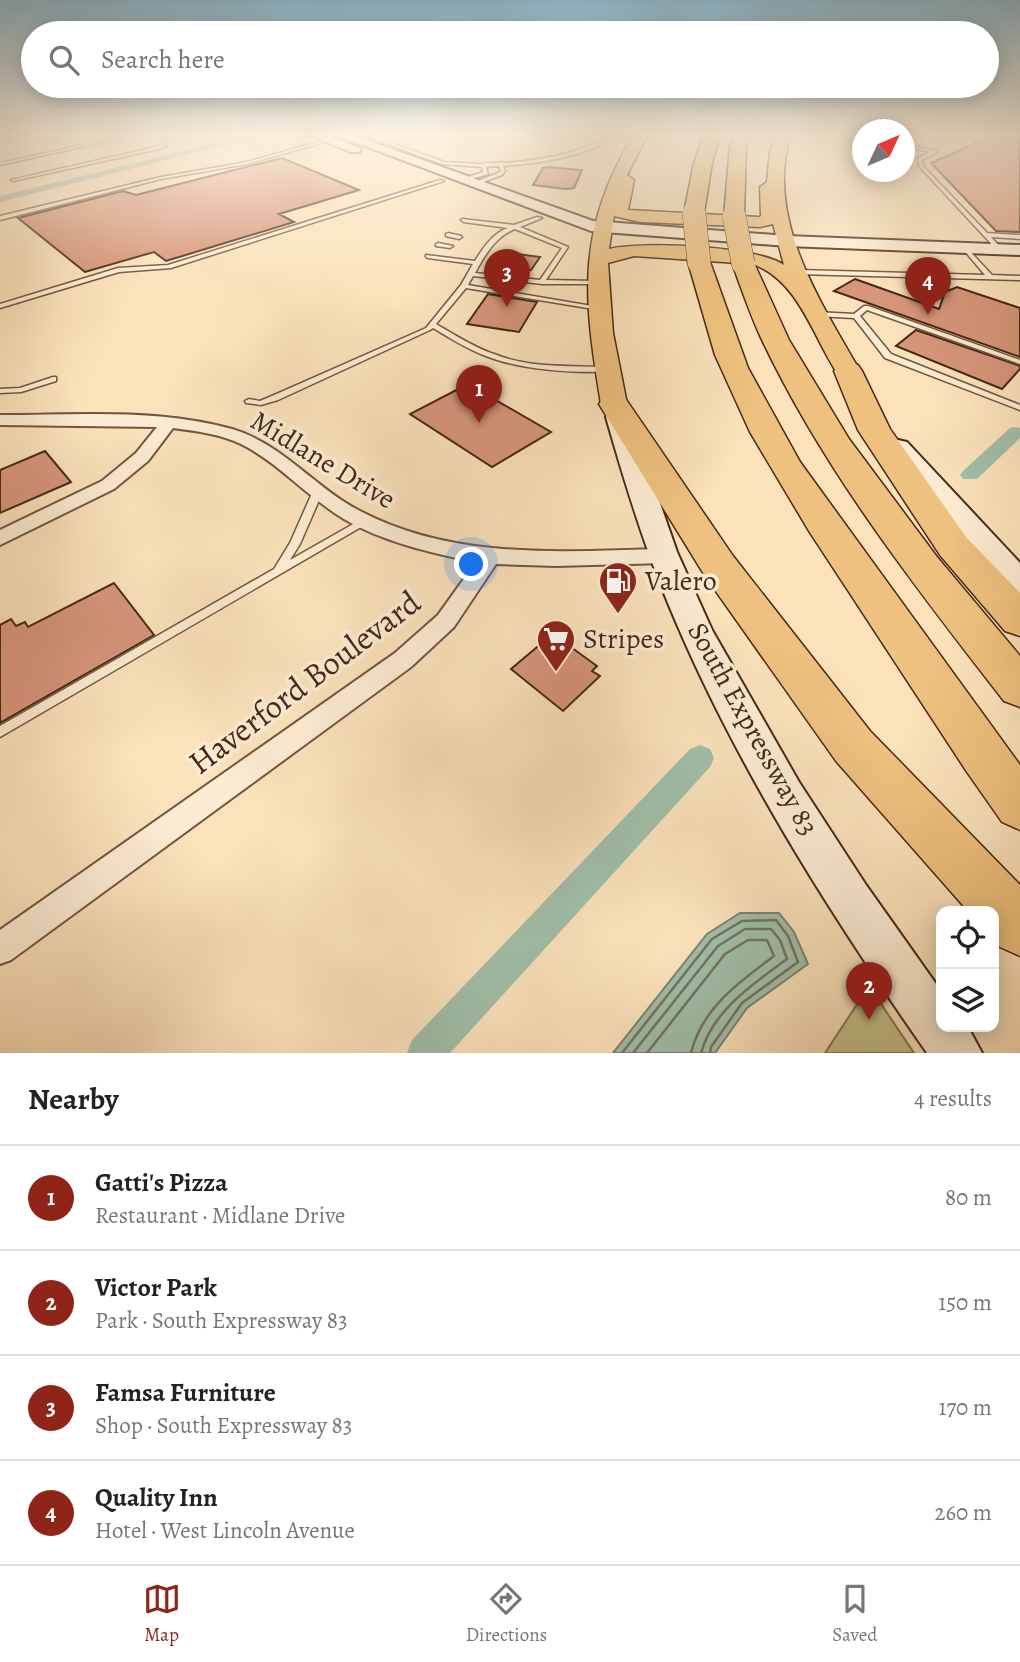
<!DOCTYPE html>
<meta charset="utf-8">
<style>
body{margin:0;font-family:Alegreya,serif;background:#f6f6f6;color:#222}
.controls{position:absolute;right:21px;bottom:21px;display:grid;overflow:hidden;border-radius:14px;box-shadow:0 4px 18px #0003}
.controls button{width:63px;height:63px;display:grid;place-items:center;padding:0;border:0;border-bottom:2px solid #e0e0e0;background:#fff;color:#222;font:35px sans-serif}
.compass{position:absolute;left:852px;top:119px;width:63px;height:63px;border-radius:50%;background:#fff;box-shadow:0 4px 18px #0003;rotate:46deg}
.you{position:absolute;left:472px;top:565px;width:24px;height:24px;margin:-18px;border:5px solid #fff;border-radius:50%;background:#1a73e8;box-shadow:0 0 0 10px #1a73e833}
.badge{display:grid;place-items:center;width:46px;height:46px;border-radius:50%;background:#8f2418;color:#fff;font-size:23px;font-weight:700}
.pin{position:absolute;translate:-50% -58px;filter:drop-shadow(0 2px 4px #0008)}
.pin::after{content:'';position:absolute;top:37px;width:24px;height:21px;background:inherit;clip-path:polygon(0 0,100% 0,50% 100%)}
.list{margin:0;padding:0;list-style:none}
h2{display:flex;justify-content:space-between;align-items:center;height:91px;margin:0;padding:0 28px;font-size:30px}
h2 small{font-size:23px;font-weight:400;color:#767676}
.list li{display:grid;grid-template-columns:46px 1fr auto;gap:21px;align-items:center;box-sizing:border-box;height:105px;padding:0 28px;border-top:2px solid #e0e0e0}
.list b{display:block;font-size:26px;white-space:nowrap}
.list p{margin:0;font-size:23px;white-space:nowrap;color:#767676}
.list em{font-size:23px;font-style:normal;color:#767676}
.icon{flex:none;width:38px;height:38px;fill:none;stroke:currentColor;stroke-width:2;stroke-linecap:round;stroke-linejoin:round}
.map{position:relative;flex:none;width:1020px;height:1053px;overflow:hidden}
.search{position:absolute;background:#fff;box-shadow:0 4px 18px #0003;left:21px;right:21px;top:21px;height:77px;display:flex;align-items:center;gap:18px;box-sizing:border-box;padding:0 24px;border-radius:38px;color:#767676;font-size:26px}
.sheet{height:511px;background:#fff}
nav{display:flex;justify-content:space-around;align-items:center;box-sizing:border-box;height:98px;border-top:2px solid #e0e0e0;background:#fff;font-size:19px;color:#767676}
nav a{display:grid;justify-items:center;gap:4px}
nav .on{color:#8f2418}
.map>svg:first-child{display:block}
.green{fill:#c6c18b;stroke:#867450;stroke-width:2}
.water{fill:#a0bfaa;stroke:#7c836f;stroke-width:2}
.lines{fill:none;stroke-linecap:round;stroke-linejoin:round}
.shore{stroke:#727460;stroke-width:2.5}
.canal{fill:#a0bfaa;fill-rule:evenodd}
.building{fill:#d7957a;stroke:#452816;stroke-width:2}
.lane-casing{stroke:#72563f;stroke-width:3}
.street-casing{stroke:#72563f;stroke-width:4}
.secondary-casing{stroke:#452816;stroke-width:4}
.primary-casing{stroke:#452816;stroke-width:3}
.highway-casing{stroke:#452816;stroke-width:3}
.lane{fill:#fcecd3;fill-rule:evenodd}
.street{fill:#fcecd3;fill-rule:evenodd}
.secondary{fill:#fcecd3;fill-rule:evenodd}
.primary{fill:#eec17e;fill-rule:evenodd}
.highway{fill:#eec17e;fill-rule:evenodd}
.highway-bridge-casing{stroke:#452816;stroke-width:24;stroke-linecap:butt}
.highway-bridge{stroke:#eec17e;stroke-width:23}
.labels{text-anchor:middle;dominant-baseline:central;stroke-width:7;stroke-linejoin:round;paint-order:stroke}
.street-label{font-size:28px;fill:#452816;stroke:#fcecd3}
.poi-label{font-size:28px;fill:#452816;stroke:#fcecd3;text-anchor:start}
.near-street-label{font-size:33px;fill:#452816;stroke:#fcecd3}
</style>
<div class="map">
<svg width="1020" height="1053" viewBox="0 0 1020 1053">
<rect width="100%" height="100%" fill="#fbe2bb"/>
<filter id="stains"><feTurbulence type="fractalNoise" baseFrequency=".00286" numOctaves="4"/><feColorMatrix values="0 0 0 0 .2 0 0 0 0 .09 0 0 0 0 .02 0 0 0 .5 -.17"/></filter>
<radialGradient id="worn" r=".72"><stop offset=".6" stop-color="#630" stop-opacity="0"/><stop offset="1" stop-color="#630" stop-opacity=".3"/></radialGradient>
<path class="green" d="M869,986l45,67h-89z"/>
<path class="water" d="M740,913h39l15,19 14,32 -61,44 -32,45h-102l94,-119z"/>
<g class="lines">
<path class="shore" d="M622,1053l90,-114 30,-18 34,-1 12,16 10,26 -56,41 -31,44 -1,6
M633,1053l85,-107 27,-17h26l9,11 7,19c-34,25 -74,51 -86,94
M647,1053l78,-99 23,-14h19l7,16c-35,26 -72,52 -83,97"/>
<path class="canal" d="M254,134h15l-269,68v-6z
M1016,427l4,1v10l-43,41h-14l-3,-4 3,-4 47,-43z
M700,745l10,4 4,9 -4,9 -260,286h-43l5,-13 278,-291z"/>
</g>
<path class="building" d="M996,134l24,3v95l-24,-1 -65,-68z
M282,158l77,32 -80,24 15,8 -128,39 -12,-9 -69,20 -67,-54 105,-27 13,4z
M543,168l5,-1 34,3 -8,18 -9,1 -32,-4z
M517,254l23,3 -9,13 -28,3z
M855,279l84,30 6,-17 12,-5 63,21v49l-186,-66z
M488,294l49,8 -18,30 -52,-8z
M916,330l104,36v3l-18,20 -106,-43z
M468,384l83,48 -59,35 -82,-53z
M45,451l26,31 -71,31v-43z
M114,583l40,52 -154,88v-98l11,-6 5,7 9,-4 3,5z
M549,637l5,3 3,-3 40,29 -5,5 8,5 -37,35 -52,-42z"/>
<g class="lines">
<defs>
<path id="lane" d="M133,134h7l-140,31v-2z
M361,134h5l78,28 37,2c5,-3 13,1 19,-2l8,1c25,-3 51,-6 76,-15 10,-3 27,-14 35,-14 -31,23 -78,29 -116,32l2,5 -3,4 -27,10 -2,-2 25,-10 3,-2 -2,-5 -13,1 2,7 -24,7 -2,-2 21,-7 -1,-5 -40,-3z
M846,134l16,2v2l-15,-3z
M328,139l4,1 -85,24 -86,15 -161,41v-4l161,-39 86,-15z
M163,140h4v5l-8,4 -146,32 -2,-1 145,-33 7,-3z
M904,144l32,7v2l-14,7 1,6 64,67 33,2v4l-29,-2 11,12 -5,1 -78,-84 -1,-8 12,-6 -26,-6z
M440,180l4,1 -273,87 -52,4 -119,36v-4l118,-36 50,-3z
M537,217l5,1 -22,9 48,20 -22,33 51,1 2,1v2h-57l-69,-8 -5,9 130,22 2,1v2l-134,-22 -30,36c19,11 37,23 58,30 35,14 75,12 113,13l4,2 -1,2c-35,3 -92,-2 -124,-15 -19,-7 -36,-18 -53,-28l-3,2 -152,70 -17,5 -15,-2 -1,-2 4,-2 11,2 12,-5 154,-68 35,-43 12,-21 -45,-6 -2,-1v-2l49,6c8,-13 18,-28 33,-33l-44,-6 -3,-2 1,-1 52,6zM515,229l47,19 -22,32 -65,-7c10,-18 20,-36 40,-44z
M448,233l13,3 1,1 -3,2 -13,-3v-2z
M438,243l15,3 -3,2 -14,-2v-2z
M965,246l27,29 28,1v4l-222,-6 -3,-2 3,-2 187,5 -22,-26v-2z
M864,306h4l152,54v4l-153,-54 -7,6 31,38 129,51v5l-135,-52 -31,-40 -38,-2 -3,-2 3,-2 38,2z
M53,377h3v4l-35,11 -21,1v-4l20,-1z
M318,488l5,3 -23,53 -10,16 72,-41h6l2,2 -2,2 -368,214v-11l274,-157 16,-26 23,-52z"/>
<path id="street" d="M0,415c76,0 157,-7 232,14 51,15 83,59 128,82 96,50 202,40 306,38l7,2 3,5 -3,5 -7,2 -110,3 -60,-2 -42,63 -43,40 -400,293 -11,4v-34l395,-277 43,-38 38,-53c-44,-9 -93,-20 -132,-43 -37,-22 -65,-56 -103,-75 -21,-10 -45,-13 -68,-16l-25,33 -34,28 -114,56v-15l102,-49 34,-28 21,-26 -157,-2z"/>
<path id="secondary" d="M308,134h17l36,15 -1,3h-10z
M333,134h17l243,87 194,15 233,9v10l-233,-9 -196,-15z
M618,410l8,2 4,5 47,135 35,78 87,152 67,103 75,106v36h27l14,26h-55c-98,-141 -193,-290 -259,-450 -25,-60 -44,-123 -62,-186l4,-5z
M898,440l9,2 113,121v30l-11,-3 -120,-138 -3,-5 3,-5z"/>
<path id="primary" d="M634,134h14l-21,41 7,5 -6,30 131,7 2,-1 -1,-29 7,-5 3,-31 7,-17h14c-27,83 29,167 69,237l-3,5 -9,2 -9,-2c-26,-38 -39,-94 -86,-112l-119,-8 -26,7 5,70 14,71 -4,6 -9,2 -9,-2 -4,-6c-18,-108 -25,-173 33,-270zM614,216l26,6 120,5 13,-3 11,41c-27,-19 -142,-24 -175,-16z"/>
<path id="highway" d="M704,134h16l-8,29 -8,50 -3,4h-14l-3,-4 10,-50z
M737,134h16l-7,12 -2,70 -3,4h-14l-3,-4 6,-70z
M699,255l8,2 3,5 38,106 52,94 220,303v65l-18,-8 -35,-50 -158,-241 -59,-99 -35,-77 -27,-93 3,-5z
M743,256l8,2 3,5 35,77 60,99 88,118 83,99v51l-16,-6c-87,-112 -179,-229 -241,-359 -12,-25 -21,-52 -31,-79l3,-5z
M848,362l10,3 4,6 28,58 76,108 54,56v43l-15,-5 -65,-76 -82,-125 -24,-59 4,-6z
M614,395l11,3 108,158 137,175 150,154v71l-20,-9 -6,-6v-30h-26l-132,-150 -131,-185 -106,-172 4,-6z"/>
</defs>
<use href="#lane" class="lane-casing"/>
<use href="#street" class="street-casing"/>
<use href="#secondary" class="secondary-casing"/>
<use href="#primary" class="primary-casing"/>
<use href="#highway" class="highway-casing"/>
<use href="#lane" class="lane"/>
<use href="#street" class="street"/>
<use href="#secondary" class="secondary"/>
<use href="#primary" class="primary"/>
<use href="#highway" class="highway"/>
<defs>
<path id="highway-bridge" d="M694,213l5,49
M734,216l9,47"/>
</defs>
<use href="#highway-bridge" class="highway-bridge-casing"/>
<use href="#highway-bridge" class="highway-bridge"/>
</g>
<linearGradient id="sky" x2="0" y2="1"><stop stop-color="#8bb8cf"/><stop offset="0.48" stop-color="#fdf2e0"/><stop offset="1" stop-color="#fdf2e0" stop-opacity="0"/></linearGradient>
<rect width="1020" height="281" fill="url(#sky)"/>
<defs>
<symbol id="fuel-pin" viewBox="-11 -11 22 30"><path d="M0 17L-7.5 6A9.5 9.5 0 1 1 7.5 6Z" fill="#8f2418" stroke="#fcecd3"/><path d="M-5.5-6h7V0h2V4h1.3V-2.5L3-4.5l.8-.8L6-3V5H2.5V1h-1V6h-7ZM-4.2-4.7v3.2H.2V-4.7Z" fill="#fff"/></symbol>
<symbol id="supermarket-pin" viewBox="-11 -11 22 30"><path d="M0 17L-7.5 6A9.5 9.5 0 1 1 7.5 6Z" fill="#8f2418" stroke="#fcecd3"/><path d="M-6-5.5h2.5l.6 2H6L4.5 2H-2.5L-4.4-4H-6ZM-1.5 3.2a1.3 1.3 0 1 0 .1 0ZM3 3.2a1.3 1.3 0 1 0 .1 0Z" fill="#fff"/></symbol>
</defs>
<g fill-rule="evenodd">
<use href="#fuel-pin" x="596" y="559" width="44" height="60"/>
<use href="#supermarket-pin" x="534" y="617" width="44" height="60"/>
</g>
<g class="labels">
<g class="street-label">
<text transform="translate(323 460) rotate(31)">Midlane Drive</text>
<text transform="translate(753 729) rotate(61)">South Expressway 83</text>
</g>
<g class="poi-label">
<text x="645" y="581">Valero</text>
<text x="583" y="639">Stripes</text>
</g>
<g class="near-street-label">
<text transform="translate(304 682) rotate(-37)">Haverford Boulevard</text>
</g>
</g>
<rect width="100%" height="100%" filter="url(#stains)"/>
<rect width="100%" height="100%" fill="url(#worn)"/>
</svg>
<div class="controls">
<button><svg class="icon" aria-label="locate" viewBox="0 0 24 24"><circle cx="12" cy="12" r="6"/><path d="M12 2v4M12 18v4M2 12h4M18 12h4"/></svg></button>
<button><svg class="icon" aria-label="layers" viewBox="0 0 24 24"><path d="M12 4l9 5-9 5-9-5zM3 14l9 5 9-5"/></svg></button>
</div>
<svg class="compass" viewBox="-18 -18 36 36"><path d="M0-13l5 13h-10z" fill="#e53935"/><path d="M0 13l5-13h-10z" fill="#767676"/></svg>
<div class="you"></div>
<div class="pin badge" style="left:479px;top:423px">1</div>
<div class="pin badge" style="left:869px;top:1020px">2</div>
<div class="pin badge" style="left:507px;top:307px">3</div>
<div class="pin badge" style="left:928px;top:315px">4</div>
<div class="search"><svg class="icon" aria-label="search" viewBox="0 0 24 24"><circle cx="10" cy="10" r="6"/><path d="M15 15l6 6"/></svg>Search here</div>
</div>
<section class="sheet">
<h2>Nearby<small>4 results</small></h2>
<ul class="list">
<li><span class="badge">1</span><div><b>Gatti's Pizza</b><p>Restaurant · Midlane Drive</p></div><em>80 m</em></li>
<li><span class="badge">2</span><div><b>Victor Park</b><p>Park · South Expressway 83</p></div><em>150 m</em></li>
<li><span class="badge">3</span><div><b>Famsa Furniture</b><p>Shop · South Expressway 83</p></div><em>170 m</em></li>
<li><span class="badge">4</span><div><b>Quality Inn</b><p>Hotel · West Lincoln Avenue</p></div><em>260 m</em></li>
</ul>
</section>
<nav>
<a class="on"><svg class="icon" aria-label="map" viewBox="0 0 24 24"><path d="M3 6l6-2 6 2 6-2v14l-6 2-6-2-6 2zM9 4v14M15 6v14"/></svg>Map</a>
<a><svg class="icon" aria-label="directions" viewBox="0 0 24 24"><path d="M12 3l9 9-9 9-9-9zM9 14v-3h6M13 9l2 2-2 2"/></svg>Directions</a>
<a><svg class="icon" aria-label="saved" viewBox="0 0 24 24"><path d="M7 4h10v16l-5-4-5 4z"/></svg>Saved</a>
</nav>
